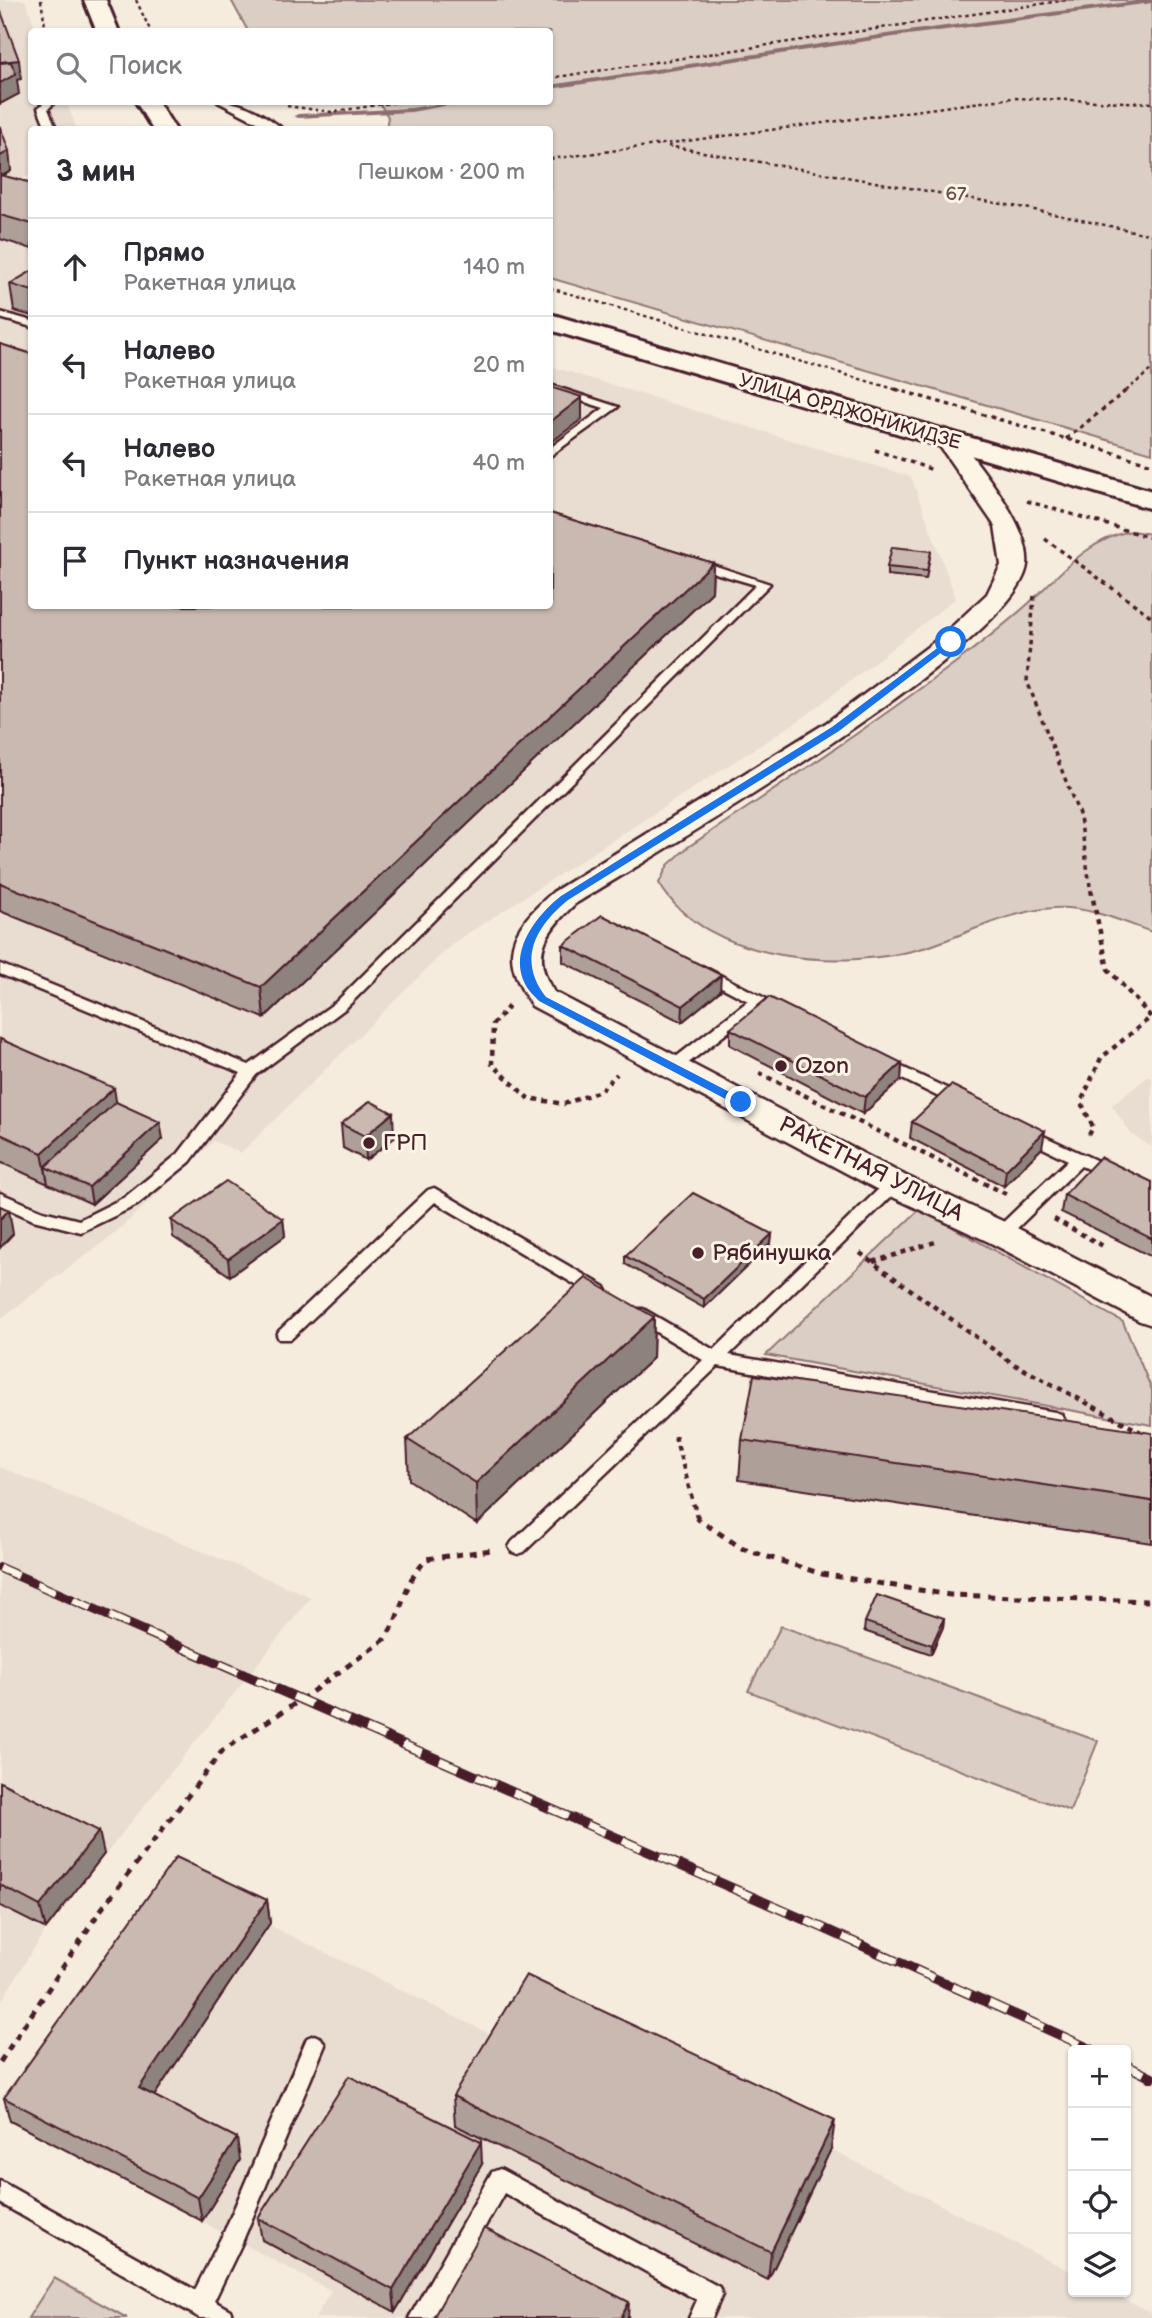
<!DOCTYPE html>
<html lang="ru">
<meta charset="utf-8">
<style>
body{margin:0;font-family:"Balsamiq Sans",sans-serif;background:#f2f2f3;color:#2b2b33}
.controls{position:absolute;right:21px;bottom:21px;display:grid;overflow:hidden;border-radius:7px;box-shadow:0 2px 5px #0004}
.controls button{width:63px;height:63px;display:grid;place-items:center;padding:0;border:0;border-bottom:2px solid #e1e1e2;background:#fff;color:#2b2b33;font:35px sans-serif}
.stop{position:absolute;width:21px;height:21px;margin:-16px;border:5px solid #1a73e8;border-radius:50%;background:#fff}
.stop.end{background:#1a73e8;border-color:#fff;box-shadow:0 2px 7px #0008}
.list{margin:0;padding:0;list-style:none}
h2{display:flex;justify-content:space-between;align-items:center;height:91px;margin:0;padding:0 28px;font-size:30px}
h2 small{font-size:23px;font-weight:400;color:#7c7c81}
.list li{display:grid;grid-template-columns:46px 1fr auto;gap:21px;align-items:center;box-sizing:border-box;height:98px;padding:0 28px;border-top:2px solid #e1e1e2}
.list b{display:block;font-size:26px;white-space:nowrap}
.list p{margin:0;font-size:23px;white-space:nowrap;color:#7c7c81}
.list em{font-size:23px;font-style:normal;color:#7c7c81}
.icon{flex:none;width:38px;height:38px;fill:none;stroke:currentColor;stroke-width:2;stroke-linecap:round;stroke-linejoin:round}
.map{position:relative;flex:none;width:1152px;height:2318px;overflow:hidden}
.search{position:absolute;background:#fff;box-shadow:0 2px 5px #0004;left:28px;top:28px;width:525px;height:77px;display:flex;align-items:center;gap:18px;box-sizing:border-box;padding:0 24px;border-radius:7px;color:#7c7c81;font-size:26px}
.panel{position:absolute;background:#fff;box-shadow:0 2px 5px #0004;left:28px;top:126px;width:525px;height:483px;border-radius:7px}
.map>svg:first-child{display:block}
.built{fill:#e8ddd0}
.green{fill:#dbcec4;stroke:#927678;stroke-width:2}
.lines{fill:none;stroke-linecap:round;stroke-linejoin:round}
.stream{fill:#8c6e70;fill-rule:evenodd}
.service-casing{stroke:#4a1f2b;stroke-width:5}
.minor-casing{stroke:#4a1f2b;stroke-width:5}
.primary-casing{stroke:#4a1f2b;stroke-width:6}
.path-far3{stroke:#4a1f2b;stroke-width:2.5;stroke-dasharray:3.5 3.5;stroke-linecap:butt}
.path-far2{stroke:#4a1f2b;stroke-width:3.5;stroke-dasharray:4.5 4.5;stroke-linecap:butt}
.path-far1{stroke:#4a1f2b;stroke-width:4.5;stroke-dasharray:5 5;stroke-linecap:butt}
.path{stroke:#4a1f2b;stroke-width:5;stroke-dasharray:7 7;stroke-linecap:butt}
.service{fill:#fcf5e5;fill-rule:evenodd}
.minor{fill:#fcf5e5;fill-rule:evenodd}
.primary{fill:#fcf5e5;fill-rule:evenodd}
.rail-casing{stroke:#4a1f2b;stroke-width:10}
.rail{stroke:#fcf5e5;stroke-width:7;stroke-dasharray:20;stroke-linecap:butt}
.wall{fill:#ae9f98;stroke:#4a1f2b;stroke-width:2}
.shaded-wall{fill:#8d827c;stroke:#4a1f2b;stroke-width:2}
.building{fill:#cab9b1;stroke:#4a1f2b;stroke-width:2}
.route{fill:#1a73e8}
.poi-dot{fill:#4a1f2b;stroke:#fcf5e5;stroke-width:2.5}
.labels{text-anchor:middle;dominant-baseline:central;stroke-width:6;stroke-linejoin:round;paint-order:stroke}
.far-park-label{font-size:19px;fill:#6e4b51;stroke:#fcf5e5}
.far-street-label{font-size:19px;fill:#4a1f2b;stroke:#fcf5e5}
.poi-label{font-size:23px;fill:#4a1f2b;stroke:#fcf5e5;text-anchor:start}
.street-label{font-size:23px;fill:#4a1f2b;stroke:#fcf5e5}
</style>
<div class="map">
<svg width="1152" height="2318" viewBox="0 0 1152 2318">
<rect width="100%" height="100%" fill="#f5ecde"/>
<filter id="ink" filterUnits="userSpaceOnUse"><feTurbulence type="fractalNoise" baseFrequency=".0143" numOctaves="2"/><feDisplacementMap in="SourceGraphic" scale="14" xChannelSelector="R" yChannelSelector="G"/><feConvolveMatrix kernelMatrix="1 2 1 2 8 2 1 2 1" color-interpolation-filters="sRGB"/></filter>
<g filter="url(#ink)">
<path class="built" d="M0,0h25l12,31 -5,1v70h34l11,27 -45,1 -1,44 -13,8 14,4v420h518v-240l361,111 45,121 -149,117 -354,228 -212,210 -27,-12 -100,93 -114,85z
M1149,1076l3,2v69l-21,-13 -19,-29z
M0,1467l311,130 -265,332 -46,74z
M180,1881l324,160 22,-37 305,145 242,124v19h37l42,22v4h-837l16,-27 -229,-123z"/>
<path class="green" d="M231,0h921v453l-602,-175v-148l-164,-1 2,-12 -9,-15h171v-70l-302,-1z
M1131,531l21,3v398c-31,-11 -64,-26 -98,-24 -45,3 -85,25 -127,39 -81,25 -221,17 -268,-64l9,-18 20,-18c92,-61 183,-121 271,-187 24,-18 48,-37 70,-57 31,-29 59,-64 102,-72z
M920,1209l203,113 29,68v35l-386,-70z
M781,1626l317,115 -28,70 -322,-120z
M54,2278l73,40h-99z"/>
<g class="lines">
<path class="stream" d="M1144,0h8v3l-252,33 -350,53v-4l350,-53z
M451,102h15l-55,10 -113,6 -4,-2 4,-2 113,-6z"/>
<defs>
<path id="service" d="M45,102h10l-7,7 9,21h-10l-9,-22z
M218,102c23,-2 49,14 66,28h-12z
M0,312l32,9v6l-32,-9z
M550,385l68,22 -68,49v-8l54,-40 -54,-17z
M695,559l75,25 -424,424 -90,67 -66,87 -53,43 -56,27 -48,-12 -33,-15v-12l43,18 36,9 46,-23 53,-43 63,-81 -241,-99v-10l249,101 87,-63 420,-417 -65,-19v-6z
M702,966l84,43 2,3 -7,5 -21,-10 -83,65h-10l-3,-4 3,-4 81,-63 -51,-27 -2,-3z
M883,1058l82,39 3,4 -3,4h-10l-77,-38 -3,-4z
M1024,1127l93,43 2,4 -8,5 -30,-13 -74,72h-12l-2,-4 2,-4 73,-70 -50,-24 -2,-4z
M894,1179l8,5 -2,4 -171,167 326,57 6,2 3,5 -3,5 -6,2 -337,-60 -194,186 -6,2 -6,-2 -3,-5 3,-5 191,-182 -72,-43 -2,-4 2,-4h12l71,41 174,-170z
M434,1188l171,99 2,4 -2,4h-12l-158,-93 -144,137h-12l-2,-4 2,-4 149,-141z
M314,2035l7,3 4,7 -84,200 -27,56 16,9 3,8h-33l-200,-115v-22l195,109 30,-60 82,-192z
M500,2169l219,118 3,8 -10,23h-23l8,-18 -193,-107 -71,125h-24l83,-146z"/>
<path id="minor" d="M949,435l9,2c22,31 73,89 69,128 -10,80 -373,290 -452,339 -29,27 -46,51 -21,88l352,184 107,50 139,71v28l-12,-4 -151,-79 -107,-50 -350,-186c-34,-51 -23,-75 21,-114l273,-169 116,-87 45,-42 14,-29 -6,-39 -58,-84 3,-5z"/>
<path id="primary" d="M84,0h22l13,32h-22z
M136,102h22l18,28h-23z
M550,314l602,177v18l-602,-179z"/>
</defs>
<use href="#service" class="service-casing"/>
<use href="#minor" class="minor-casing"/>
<use href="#primary" class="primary-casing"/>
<path class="path-far3" d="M41,0l5,32
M136,0l15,32
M550,78l517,-78
M287,106l45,6 65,-10
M668,146l357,62 127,27
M550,159l462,-61 140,5
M550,288l351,103
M1126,391l26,-22"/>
<path class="path-far2" d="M895,389l257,75
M1066,439l62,-50
M875,450l58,20
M1027,501l125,37
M1045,539l107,78
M1034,596l-7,85 53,136 10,69"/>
<path class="path-far1" d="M509,1006l-16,18 -1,40 36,34 36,6 36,-13 17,-17
M759,1073l247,121
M1089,1135l4,-8 -12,-25 20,-44 50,-41 -43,-48 -18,-84
M1054,1219l51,28
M860,1253l152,110 129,69
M873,1262l65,-21
M675,1436l22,81"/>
<path class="path" d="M697,1515l1,4 45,30 79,25 128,21 202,6
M0,2062l100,-151 123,-161 76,-49 86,-62 10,-17 15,-41 16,-22 66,-9"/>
<use href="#service" class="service"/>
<use href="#minor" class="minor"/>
<use href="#primary" class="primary"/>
<defs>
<path id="rail" d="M0,1568l821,359 272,123
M1126,2065l26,13"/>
</defs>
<use href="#rail" class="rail-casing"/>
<use href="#rail" class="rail"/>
</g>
<path class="wall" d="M0,126l11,45 -8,5 29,7v66l-32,-10z
M32,271v45l-18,-5 -4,-27z
M0,344l713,219 -1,29 -448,426 -264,-107z
M931,551l-5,28 -39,-4v-8z
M563,945l157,46 -38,31 -119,-60z
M730,1029l172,34 -1,17 -38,34 -133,-69z
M0,1039l116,63 47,37 -71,65 -92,-42z
M912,1122l130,26 -38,38 -94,-48z
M341,1124l53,14 -28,22 -23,-12z
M1152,1182v75l-91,-45 3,-17z
M283,1219l2,17 -55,40 -57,-39 -2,-17z
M772,1234l-1,9 -67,65 -79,-44v-8z
M654,1317l-1,41 -176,166 -68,-44 -2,-41z
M1152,1433v110l-413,-63 3,-40z
M944,1618l-1,9 -12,27 -67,-23 1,-9z
M0,1782l104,72 -58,75 -46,-23z
M267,1900l3,23 -116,173 86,64 -38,61 -192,-100 -6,-23z
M453,2096l378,53 -63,131 -313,-155z
M482,2164l-87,148 -133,-72 -4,-22z"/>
<path class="shaded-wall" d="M19,60l2,19 -4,1 2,14 -19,10v-42z
M9,151l2,20 -11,6v-21z
M582,397v22l-32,24v-21z
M713,563l-1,29 -448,426 -3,-31z
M721,975l-1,16 -38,31 1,-16z
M902,1063l-1,17 -38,34 2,-17z
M114,1088l5,31 -74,48 3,17 -6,-31z
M393,1113l1,25 -28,22 -1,-24z
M160,1122l3,17 -71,65 -3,-17z
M1045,1131l-3,17 -38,38 2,-16z
M9,1210l4,24 -13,14v-29z
M283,1219l2,17 -55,40 -2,-17z
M772,1234l-1,9 -67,65v-9z
M654,1317l-1,41 -176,166 -1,-41z
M944,1618l-1,9 -12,27 1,-9z
M99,1831l5,23 -58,75 -6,-23z
M267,1900l3,23 -126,188 -5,-23z
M835,2120l-4,29 -63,131 3,-28z
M237,2138l3,22 -38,61 -4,-23z
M481,2142l1,22 -87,148 -2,-22z
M629,2302l-1,16h-7z"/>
<path class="building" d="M0,9l19,51 -19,2z
M11,62l5,12 -16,9v-20z
M0,126l9,25 -9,5z
M0,175l32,8v41l-32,-9z
M32,271v20l-22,-7z
M0,344l32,10v252h518v-93l163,50 -452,424 -261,-104z
M550,387l32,10 -32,25z
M892,547l39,4 -4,20 -40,-4z
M602,915l119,60 -38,31 -120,-61z
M769,997l133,66 -37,34 -135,-68z
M0,1039l114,49 -72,65 -42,-19z
M951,1085l94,46 -39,39 -94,-48z
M370,1101l23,12 -28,23 -24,-12z
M116,1102l44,20 -71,65 -44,-20z
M1100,1157l52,25v57l-88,-44z
M226,1181l57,38 -55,40 -57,-39z
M693,1193l79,41 -68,65 -79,-43z
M0,1206l9,4 -9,9z
M586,1278l68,39 -178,166 -69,-44z
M754,1375l398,58v68l-410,-61z
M877,1595l67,23 -12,27 -67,-23z
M0,1782l99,49 -59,75 -40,-21z
M176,1857l91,43 -128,188 98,50 -39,60 -194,-100z
M526,1975l309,145 -64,132 -318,-156z
M349,2076l132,66 -88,148 -135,-72z
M484,2228l145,74 -8,16h-188z"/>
</g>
<path class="route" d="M948,640l7,2 -116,89 -271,169c-33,27 -51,60 -22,97l199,103v5h-8l-198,-104c-5,-5 -11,-11 -14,-17 -17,-33 12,-69 36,-88l271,-169z"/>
<g class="poi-dot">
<circle cx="781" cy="1066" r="7"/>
<circle cx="369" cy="1143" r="7"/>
<circle cx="698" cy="1253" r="7"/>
</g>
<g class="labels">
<g class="far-park-label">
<text x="956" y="194">67</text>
</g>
<g class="far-street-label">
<text transform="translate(850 412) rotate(16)">УЛИЦА ОРДЖОНИКИДЗЕ</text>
</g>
<g class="poi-label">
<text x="795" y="1066">Ozon</text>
<text x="383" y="1143">ГРП</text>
<text x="712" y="1253">Рябинушка</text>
</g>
<g class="street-label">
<text transform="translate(871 1169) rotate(27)">РАКЕТНАЯ УЛИЦА</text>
</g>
</g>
</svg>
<div class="controls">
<button>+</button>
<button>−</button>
<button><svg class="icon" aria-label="locate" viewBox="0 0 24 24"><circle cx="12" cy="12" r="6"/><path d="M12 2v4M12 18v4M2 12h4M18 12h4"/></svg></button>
<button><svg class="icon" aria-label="layers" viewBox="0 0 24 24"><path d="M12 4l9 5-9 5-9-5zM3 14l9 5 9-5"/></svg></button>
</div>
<div class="stop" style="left:951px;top:642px"></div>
<div class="stop end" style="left:741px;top:1102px"></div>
<div class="search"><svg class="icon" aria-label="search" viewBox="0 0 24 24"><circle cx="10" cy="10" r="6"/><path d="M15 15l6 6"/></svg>Поиск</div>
<section class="panel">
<h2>3 мин<small>Пешком · 200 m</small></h2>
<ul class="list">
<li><svg class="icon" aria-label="ahead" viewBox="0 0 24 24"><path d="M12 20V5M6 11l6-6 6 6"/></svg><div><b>Прямо</b><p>Ракетная улица</p></div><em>140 m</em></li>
<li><svg class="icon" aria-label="left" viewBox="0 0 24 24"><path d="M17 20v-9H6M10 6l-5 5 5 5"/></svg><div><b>Налево</b><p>Ракетная улица</p></div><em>20 m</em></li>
<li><svg class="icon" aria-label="left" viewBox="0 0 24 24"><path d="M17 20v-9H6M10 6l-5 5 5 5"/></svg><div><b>Налево</b><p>Ракетная улица</p></div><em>40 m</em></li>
<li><svg class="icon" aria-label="arrive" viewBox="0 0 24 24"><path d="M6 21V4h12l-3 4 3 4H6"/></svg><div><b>Пункт назначения</b></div></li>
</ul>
</section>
</div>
